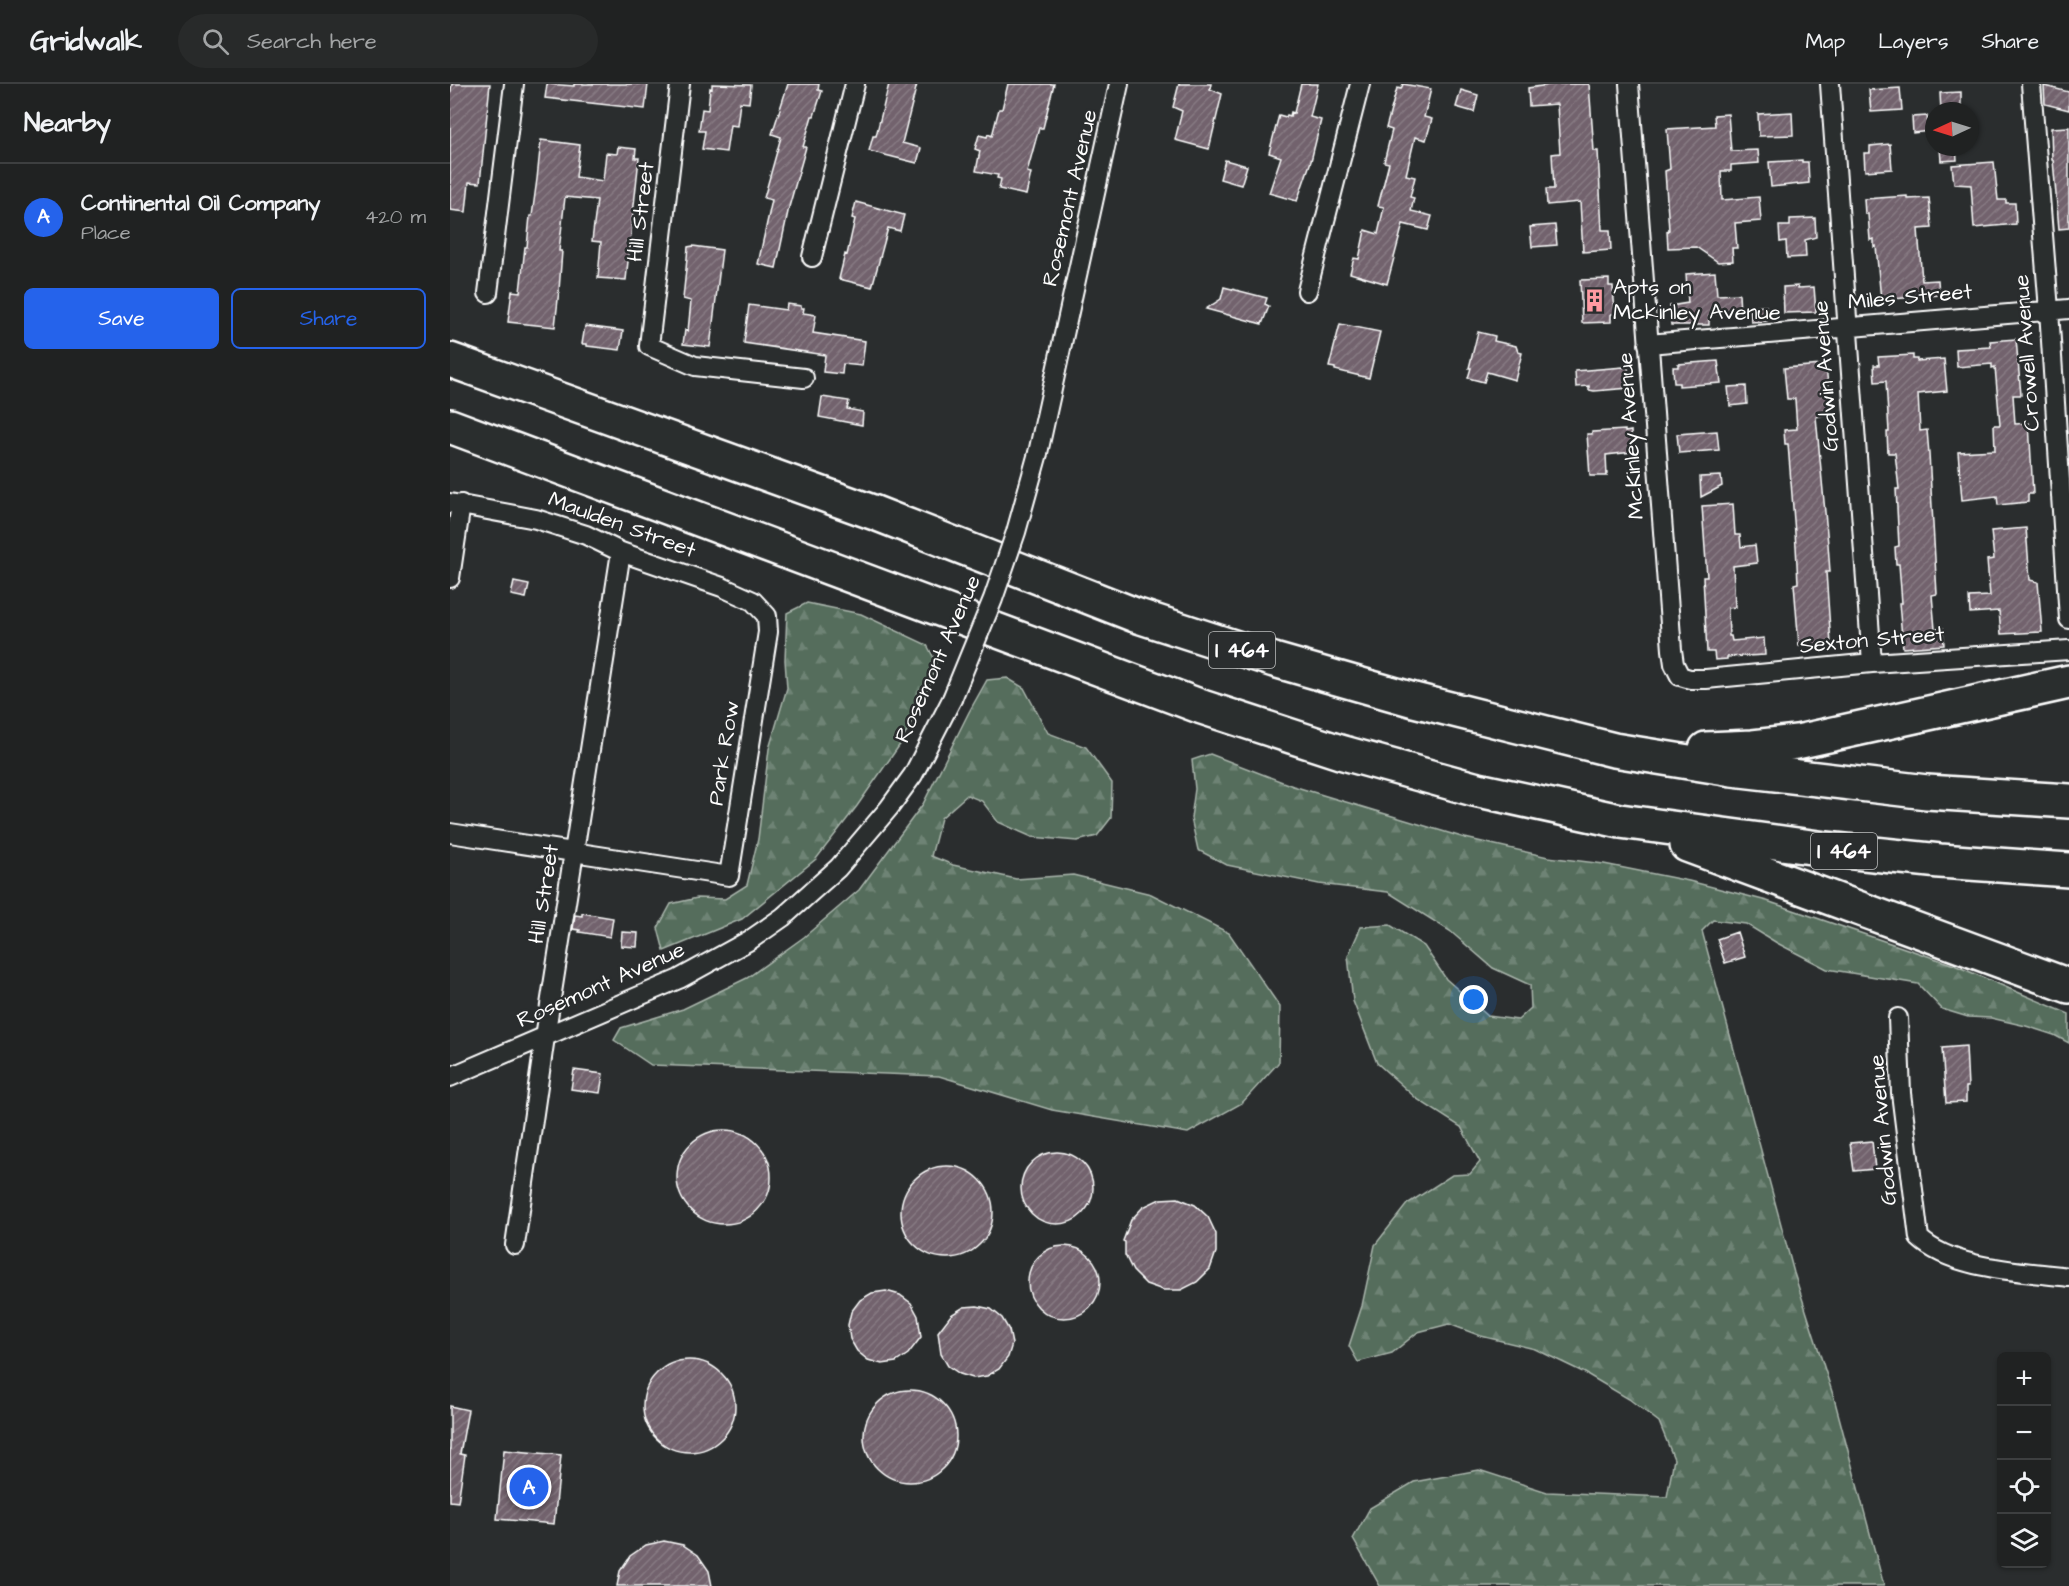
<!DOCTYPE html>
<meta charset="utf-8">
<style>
body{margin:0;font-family:"Architects Daughter",sans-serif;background:#282a2a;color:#f1f3f6}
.controls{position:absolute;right:18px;bottom:18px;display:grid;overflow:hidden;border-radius:9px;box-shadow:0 2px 4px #0004}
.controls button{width:54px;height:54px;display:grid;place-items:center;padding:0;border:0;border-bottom:2px solid #3d3f40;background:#202222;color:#f1f3f6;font:30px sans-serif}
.compass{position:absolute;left:1475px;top:18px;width:54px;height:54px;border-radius:50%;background:#202222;box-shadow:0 2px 4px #0004;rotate:266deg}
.you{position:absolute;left:1024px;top:916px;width:21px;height:21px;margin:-15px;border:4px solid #fff;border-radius:50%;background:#1a73e8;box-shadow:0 0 0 9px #1a73e833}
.badge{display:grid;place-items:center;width:39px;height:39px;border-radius:50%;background:#2563eb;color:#fff;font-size:20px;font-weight:700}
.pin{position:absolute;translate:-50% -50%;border:3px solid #fff;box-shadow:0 2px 6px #0006}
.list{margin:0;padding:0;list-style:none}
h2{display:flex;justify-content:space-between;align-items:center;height:78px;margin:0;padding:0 24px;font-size:26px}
h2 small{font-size:20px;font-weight:400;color:#a2a4a5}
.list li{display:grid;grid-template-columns:39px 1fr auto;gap:18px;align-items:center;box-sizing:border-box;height:108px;padding:0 24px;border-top:2px solid #3d3f40}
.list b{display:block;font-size:22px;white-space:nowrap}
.list p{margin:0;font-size:20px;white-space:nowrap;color:#a2a4a5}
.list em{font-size:20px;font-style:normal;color:#a2a4a5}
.actions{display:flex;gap:12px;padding:18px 24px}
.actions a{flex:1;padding:14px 0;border:2px solid #2563eb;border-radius:9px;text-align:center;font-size:21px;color:#2563eb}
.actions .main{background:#2563eb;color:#fff}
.icon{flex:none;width:33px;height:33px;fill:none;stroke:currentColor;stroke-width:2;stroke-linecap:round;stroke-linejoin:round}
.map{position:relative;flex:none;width:1619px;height:1502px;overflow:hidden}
header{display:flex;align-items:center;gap:36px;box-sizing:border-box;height:84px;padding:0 30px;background:#202222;border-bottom:2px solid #3d3f40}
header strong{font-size:28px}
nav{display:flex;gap:33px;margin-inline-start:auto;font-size:21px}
.search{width:420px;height:54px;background:#282a2a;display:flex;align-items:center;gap:15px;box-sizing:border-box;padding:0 21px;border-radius:33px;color:#a2a4a5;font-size:22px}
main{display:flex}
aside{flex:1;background:#202222}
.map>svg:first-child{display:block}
.forest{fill:url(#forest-firs);stroke:#aab6ad;stroke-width:1.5}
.building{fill:url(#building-hatch);stroke:#fff;stroke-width:1.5}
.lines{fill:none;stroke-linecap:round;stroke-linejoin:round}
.minor-casing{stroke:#fff;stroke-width:22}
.motorway-casing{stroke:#fff;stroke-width:38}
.minor{stroke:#2a2d2e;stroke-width:18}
.motorway{stroke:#2a2d2e;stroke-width:33}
.minor-bridge-casing{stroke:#fff;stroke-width:22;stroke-linecap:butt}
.minor-bridge{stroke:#2a2d2e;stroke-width:18}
.labels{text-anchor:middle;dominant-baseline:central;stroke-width:5;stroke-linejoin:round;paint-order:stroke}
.shield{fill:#2a2d2e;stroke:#bfc0c0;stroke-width:1.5}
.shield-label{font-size:21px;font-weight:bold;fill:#fff}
.street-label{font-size:22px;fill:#fff;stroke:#2a2d2e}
.poi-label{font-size:22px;fill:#fff;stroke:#2a2d2e;text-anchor:start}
</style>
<header>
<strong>Gridwalk</strong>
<div class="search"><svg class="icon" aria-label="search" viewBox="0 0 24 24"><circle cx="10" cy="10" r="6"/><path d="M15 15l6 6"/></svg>Search here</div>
<nav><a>Map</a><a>Layers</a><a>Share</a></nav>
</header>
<main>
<aside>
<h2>Nearby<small></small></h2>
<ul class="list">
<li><span class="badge">A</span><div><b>Continental Oil Company</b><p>Place</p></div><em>420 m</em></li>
</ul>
<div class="actions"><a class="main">Save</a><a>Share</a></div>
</aside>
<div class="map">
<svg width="1619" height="1502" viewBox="0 0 1619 1502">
<defs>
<pattern id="forest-firs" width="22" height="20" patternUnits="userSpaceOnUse" patternTransform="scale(1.5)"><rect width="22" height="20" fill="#556d5b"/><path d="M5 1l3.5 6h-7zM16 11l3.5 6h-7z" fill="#6e8374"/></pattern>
<pattern id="building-hatch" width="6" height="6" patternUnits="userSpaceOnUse" patternTransform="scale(1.5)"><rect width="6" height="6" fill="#72626d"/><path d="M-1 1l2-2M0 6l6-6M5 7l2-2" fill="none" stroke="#877a83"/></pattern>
</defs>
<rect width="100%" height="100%" fill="#2a2d2e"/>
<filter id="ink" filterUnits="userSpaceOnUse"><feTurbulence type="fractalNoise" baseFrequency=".0167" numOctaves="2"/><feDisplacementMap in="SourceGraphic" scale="12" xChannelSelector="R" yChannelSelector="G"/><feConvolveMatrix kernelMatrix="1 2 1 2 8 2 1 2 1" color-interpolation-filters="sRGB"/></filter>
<g filter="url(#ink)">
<path class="forest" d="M357,519l54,11 66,31 9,17 -7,24 -28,57 -44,63 -41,53 -74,60 -78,32 -6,-23 13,-24 26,-6 28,1 22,-14 11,-46 11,-90 18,-61 -2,-28 2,-47z
M557,594l17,10 24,45 38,14 26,36 -1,35 -14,18 -20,5 -45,-4 -34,-15 -16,-21 -15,-6 -26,23 -10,38 22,9 63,14 57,-4 78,19 78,39 51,74 -1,55 -37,41 -54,30 -136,-23 -113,-34 -288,-11 -37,-25 7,-12 62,-19 64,-31 57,-41 55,-47 64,-86 46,-92 18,-32z
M760,670l83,32 172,52 83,19 56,7 85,17 78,20 187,64 115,49v29l-15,-8 -28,-9 -35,-8 -23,-1 -26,-8 -24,-25 -91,-15 -50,-26 -31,-19 -33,-4 -11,11 92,342 40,125 50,188h-504l-27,-47 17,-31 44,-26 65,-12 68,22 120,5 7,-38 -15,-37 -30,-23 -44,-26 -50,-24 -54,-13 -32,-12 -31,8 -26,21 -34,9 -9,-16 13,-40 13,-61 32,-41 45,-29 18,-1 10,-12 -19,-35 -44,-28 -40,-36 -24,-62 -5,-45 13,-29 29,-2 34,21 22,33 42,37 30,4 13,-12 -1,-23 -37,-17 -43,-37 -62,-39 -69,-8 -92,-19 -29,-15 -7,-32 4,-29 -3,-29z"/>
<path class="building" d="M2,0h38l-10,99 -11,-1 -3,30 -16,-2v-115z
M97,0l27,2v-2h74l-3,25 -100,-11z
M262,0l39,1 -2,18 -9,-1 -3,24 -7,-1 -4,27 -24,-3 3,-18h-6l3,-22 6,1 2,-22 2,1z
M338,0h31l-1,6 4,1 -8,25h-2l-9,31h3l-17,60 -13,61 -18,-4 14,-64 -8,-2 17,-61 -9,-3z
M439,0h28l-15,59 19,5 -4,15 -48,-12 4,-15h3z
M558,0h46l-11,44h-4l-12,44 4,1 -5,22 -27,-6 2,-10 -4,-1 1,-3 -22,-4 4,-20 -5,-2 4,-14 8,2 1,-3 4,2 7,-27h3z
M729,0h32l-1,5 12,5 -13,55 -34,-9 7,-29 -9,-4z
M851,0h17l-8,33 11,3 -10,41 -14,40 -28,-8 12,-36 -12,-4 10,-38 7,2 1,-2 3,1 1,-4 3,1z
M953,0l28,5 -7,28 8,2 -6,21 -11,-3 -9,38 9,2 -5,20 4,1 -3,13 21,5 -4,14 -25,-6 -16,60 -37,-11 4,-15 5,1 6,-29 13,4 6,-27 -6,-1 11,-43 -5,-1 8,-32 -6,-2 11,-40 4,1z
M1106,0h33l5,67h4l4,79h8l1,20 -28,2 -3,-50 -33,3 -1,-16h8l-2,-35 8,-1 -3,-49 -28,2 -1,-18z
M1594,2l25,6v18l-24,-6z
M1450,4l2,22 -31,2 -2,-22z
M1011,6l17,5 -4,17 -18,-5z
M1511,8v19h-20l-1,-18z
M1342,28l1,23 -34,1 -1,-22z
M1278,30l3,37 27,-1 1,13 -28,2v6h-10l1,29 37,-3 2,24 -26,2 2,25h-5l1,13 -15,1 -22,-15 -28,1 -1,-17 2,-1 -4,-59 5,-2 -3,-40 48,-3 -1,-11z
M1477,32l2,15 -16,2 -1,-16z
M1619,43v101l-10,1 -6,-69h-1l-1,-32z
M91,56l39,5 -4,32 27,4 3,-28 11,1 1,-7 18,2 -1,9h4l-13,122 -28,-2 3,-36 -9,-1 5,-41 -32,-3 -6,54h3l-3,39 -4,37 -47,-5 4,-31 8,1 5,-45h2l3,-31h2l5,-37z
M1440,60l2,25 -27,2 -1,-18h6v-7z
M1490,63h16l1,13 -16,1z
M775,76l22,6 -6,19 -21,-6z
M1352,76v2h6l1,21 -38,4 -2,-25z
M1544,78l4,38h8v3h9l1,21 -42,4 -3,-43 -17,-1 -2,-19z
M1457,112v3l22,-1 3,30 -14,1 4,52 16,-1 1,15 -58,5 -5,-54 -2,1v-8l-4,1 -2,-26h-3l-1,-15z
M406,118l48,13 -4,16 -12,-3 -16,59 -33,-8 6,-25 2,1 8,-36 -3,-1z
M1365,134l1,19 -11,3 1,17 -19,1 -1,-17 -6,1 -1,-16h11v-7z
M1105,141l2,20 -25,2 -2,-20z
M243,162l29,4 -12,97 -27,-3 2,-14 3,1 3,-30 -8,-2 3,-30 2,-22z
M1265,188l2,23 22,-1 1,19 -28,1v2h-3v9h-38l-1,-19 18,-3 -2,-29z
M1159,195v7h4l2,28h-4v8l-29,1 -2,-43z
M1348,202v2l16,-1 2,25 -32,1 -1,-26z
M774,203l43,11 -2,6 4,2 -7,18 -56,-15 15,-10z
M337,220l14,2v2h3l-1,5 13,2 -3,18 52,8 -3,25 -19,-2 -1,10 -19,-2 2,-17 -81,-12 5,-38 37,5z
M1316,222l1,15 -16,1 -1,-15z
M890,240l40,8 -11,46 -34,-8v-2l-6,-1z
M135,242l38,5 -3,19 -33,-4v-2h-5z
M1028,248l17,4 -1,5 22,5 2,6 4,1 -7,27 -28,-8 -3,10 -16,-4 3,-10h-2z
M1566,255l5,56h-8l2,29 14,-1 4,71h-5v8l-30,3 -1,-9 -35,4 -4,-48 37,-2 -1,-25h6l-5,-58 -3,1v-4l-35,3 -1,-18 35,-2 -1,-6z
M1463,271v4h4v2l27,-2 3,32 -29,3 2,37 7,-1 2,24 8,140 -5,1 3,34 8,-1 1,17 -41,3 -4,-45h3l-3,-39h-3l-1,-17 4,-1 -3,-57h3l-4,-36h-7l-1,-21h2l-3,-51 -11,1 -1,-17h5l-1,-8z
M1268,277l3,22 -42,3v-3h-5l-1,-16h5v-3z
M1372,281l4,1 5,47 -15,4 12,127 2,28h-4l5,72 -32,2 -5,-62 4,-1 -2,-37 -8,-102h-3l-1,-14 13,-1 -2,-30h-8l-3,-31z
M1174,283l4,1 2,20 -36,3 -5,-1v-4l-13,1 -1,-16z
M1296,302l1,18 -17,2 -2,-19z
M372,313l27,4 -2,8 16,3 -1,13 -43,-8z
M1175,346v2l6,-1 1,21 -26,3 1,21h-17l-3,-42h5v-2z
M1267,347l2,19 -40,3 -2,-19z
M1271,392l1,10 -21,11 -1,-20z
M1283,420l2,31h5l1,12 14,-2 2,18 -24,3 2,41 -7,1 1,28h2l1,5 32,-3 1,17 -38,2v2l-12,1 -1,-8h-7l-4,-75h4l-5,-71z
M1576,444l4,52 8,2 4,50 -41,2 -2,-23 -29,2 -1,-16 21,-1 -3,-36 7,-1 -3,-28z
M64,498l15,3 -3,13 -15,-3z
M132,829l31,5 -3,19 -31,-5 1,-2 -7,-1 2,-14 7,1z
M172,848l16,1 -1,14 -16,-1z
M1287,848l8,25 -20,6 -8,-24z
M1516,962l2,41h-2v15l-20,1 -4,-55z
M124,986l29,4 -3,19 -29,-4z
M227 1093a47 47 0 1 1 94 0a47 47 0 1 1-94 0Z
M1422,1057l3,28 -21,2 -4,-28z
M571 1104a36 36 0 1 1 72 0a36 36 0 1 1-72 0Z
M451 1128a46 46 0 1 1 92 0a46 46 0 1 1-92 0Z
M728,1114l17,7 13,12 8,17v18l-6,17 -13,13 -16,8h-18l-17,-6 -13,-13 -8,-16v-13l-2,-1 8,-21 12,-13 17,-8z
M578 1198a36 36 0 1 1 72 0a36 36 0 1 1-72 0Z
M436,1207l14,4 11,8 7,13 3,21 -13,17 -12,8 -14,2 -14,-4 -11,-9 -7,-12 -2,-14 3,-13 9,-12 12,-7z
M527,1222l14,3 11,9 7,12 3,14 -4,13 -9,12 -12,7 -14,2 -13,-4 -12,-8 -7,-12 -3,-22 13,-17 13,-8z
M193 1322a46 46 0 1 1 92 0a46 46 0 1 1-92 0Z
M414 1352a46 46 0 1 1 92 0a46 46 0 1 1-92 0Z
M0,1322l18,4 -8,44 5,1 -7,47 -8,-1z
M54,1366l57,5 -7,69 -57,-5z
M214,1457l19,4 15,10 11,16 3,15h-95l3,-15 10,-15 16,-11z"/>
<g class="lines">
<defs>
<path id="minor" d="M230,0l-31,262 46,20 109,12
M1179,0l43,566 2,14 6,12 10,3h16l166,-16 197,-13
M1380,0l42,579
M1581,0l18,226 20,309
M362,173l43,-173
M857,207l53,-207
M38,209l26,-209
M1198,260l421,-35
M588,369l81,-369
M0,419l86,16 50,16 35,17 101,35 31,14 14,15 1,16 -39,244 -279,-43
M0,494l11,-74
M1448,934l3,75 18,145c34,32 105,33 150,39
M0,993l229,-98 71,-39 33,-23 55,-49 51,-60 24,-33 39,-76
M65,1161l30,-208 76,-485"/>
<path id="motorway" d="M0,276l425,153 260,102 139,45 140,40 200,50 118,19 195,23 142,9
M0,342l752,281 138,45 134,37 146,32 206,28 114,12 129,9
M1256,665l47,-2 44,-5 272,-60
M1237,761l382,141"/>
</defs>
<use href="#minor" class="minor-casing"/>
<use href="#motorway" class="motorway-casing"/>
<use href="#minor" class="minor"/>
<use href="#motorway" class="motorway"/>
<defs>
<path id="minor-bridge" d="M502,615l41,-100 23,-67 22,-79"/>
</defs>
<use href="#minor-bridge" class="minor-bridge-casing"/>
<use href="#minor-bridge" class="minor-bridge"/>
</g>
</g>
<defs>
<symbol id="building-bare" viewBox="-9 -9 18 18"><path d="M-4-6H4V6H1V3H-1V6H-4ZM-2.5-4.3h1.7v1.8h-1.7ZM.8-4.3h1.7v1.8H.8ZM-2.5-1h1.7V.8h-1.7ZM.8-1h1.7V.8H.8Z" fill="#ff9aa2" stroke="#2a2d2e" stroke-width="2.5" paint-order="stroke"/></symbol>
</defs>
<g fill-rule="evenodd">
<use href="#building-bare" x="1128" y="200" width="33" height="33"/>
</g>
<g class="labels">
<g class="shield">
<rect x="759" y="548" width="66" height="36" rx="4.5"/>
<rect x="1361" y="749" width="66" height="36" rx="4.5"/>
</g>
<g class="shield-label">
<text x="792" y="566">I 464</text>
<text x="1394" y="767">I 464</text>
</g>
<g class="street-label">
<text transform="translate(620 114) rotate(-77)">Rosemont Avenue</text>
<text transform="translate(191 128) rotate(-83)">Hill Street</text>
<text transform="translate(1460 213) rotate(-5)">Miles Street</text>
<text transform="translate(1577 269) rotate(-94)">Crowell Avenue</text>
<text transform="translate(1376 292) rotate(-94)">Godwin Avenue</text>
<text transform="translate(1181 352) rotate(-94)">McKinley Avenue</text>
<text transform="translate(172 441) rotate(20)">Maulden Street</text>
<text transform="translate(1422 556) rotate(-5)">Sexton Street</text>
<text transform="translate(488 575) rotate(-66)">Rosemont Avenue</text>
<text transform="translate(274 669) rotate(-81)">Park Row</text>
<text transform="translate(94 810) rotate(-81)">Hill Street</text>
<text transform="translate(151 901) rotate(-24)">Rosemont Avenue</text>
<text transform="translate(1433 1046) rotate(-95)">Godwin Avenue</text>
</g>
<g class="poi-label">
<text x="1163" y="203">Apts on<tspan x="1163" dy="25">Mckinley Avenue</tspan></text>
</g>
</g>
</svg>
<div class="controls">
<button>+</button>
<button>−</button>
<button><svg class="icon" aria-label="locate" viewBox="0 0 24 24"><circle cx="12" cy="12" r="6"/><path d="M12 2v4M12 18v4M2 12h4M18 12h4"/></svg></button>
<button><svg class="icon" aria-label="layers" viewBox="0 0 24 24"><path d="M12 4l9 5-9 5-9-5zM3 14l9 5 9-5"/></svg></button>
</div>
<svg class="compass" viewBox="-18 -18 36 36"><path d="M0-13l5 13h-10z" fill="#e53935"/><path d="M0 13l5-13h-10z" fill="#a2a4a5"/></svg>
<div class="you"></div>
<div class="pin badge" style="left:79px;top:1403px">A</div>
</div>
</main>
